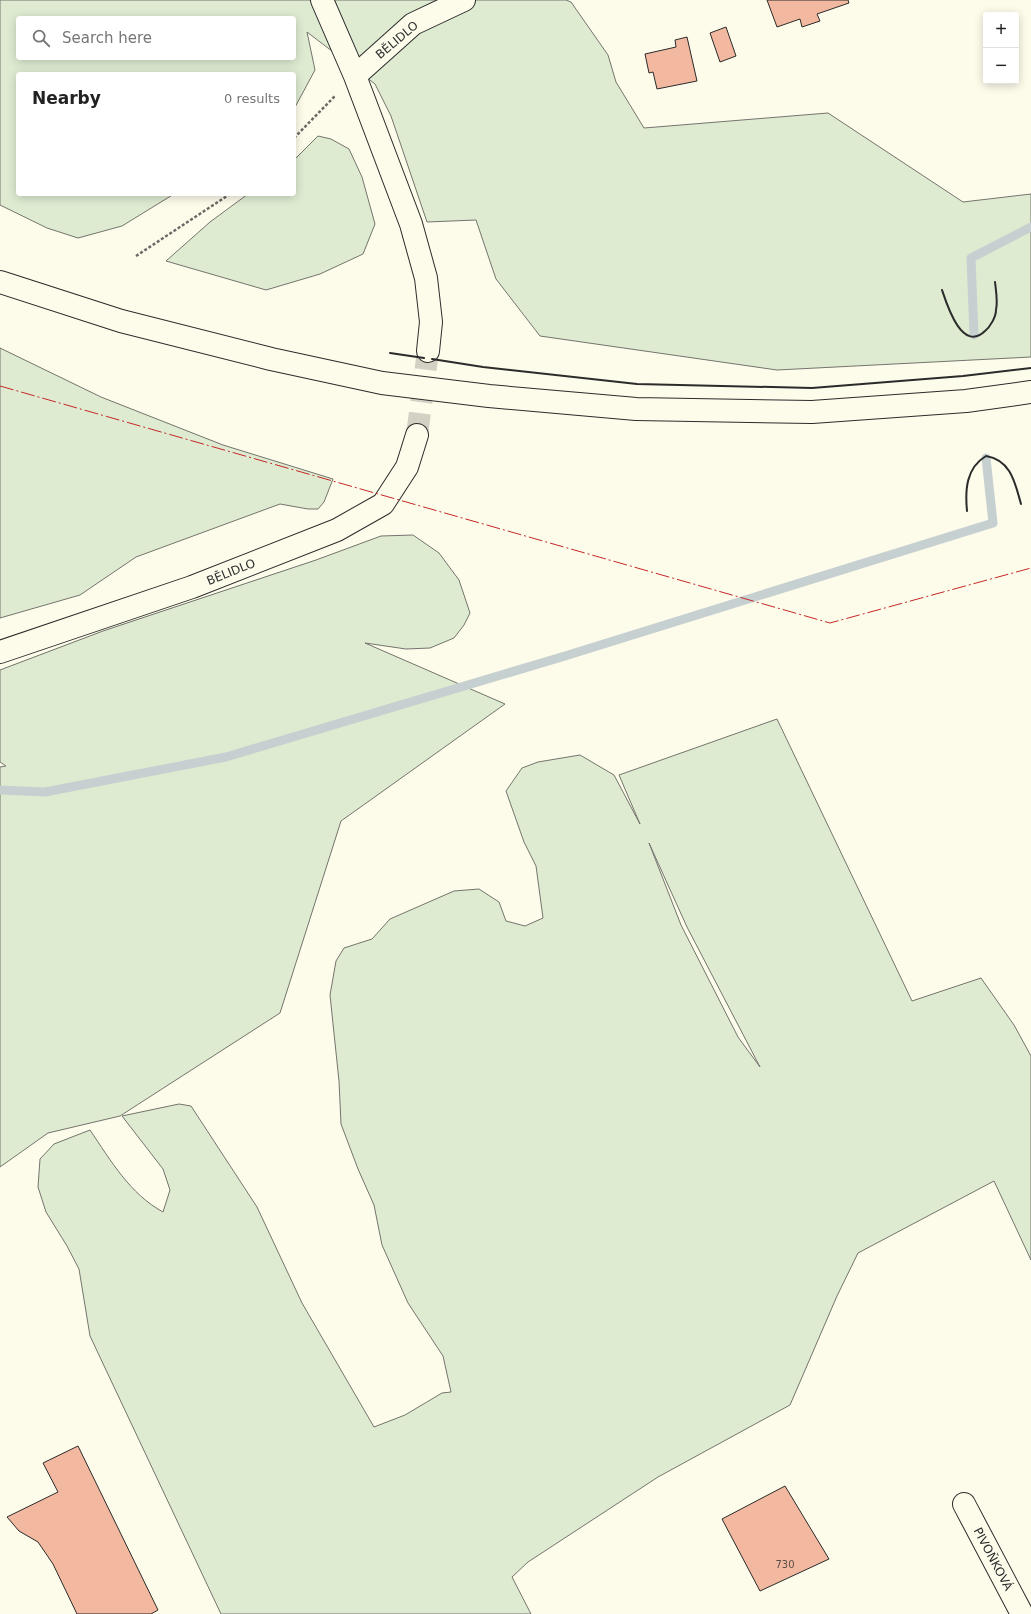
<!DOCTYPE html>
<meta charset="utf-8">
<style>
body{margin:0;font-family:"DejaVu Sans",sans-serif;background:#f6f6f6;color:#222}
.controls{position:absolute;right:12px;top:12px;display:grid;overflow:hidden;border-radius:4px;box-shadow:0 2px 10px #0003}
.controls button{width:36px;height:36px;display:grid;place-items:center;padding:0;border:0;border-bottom:1px solid #e0e0e0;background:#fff;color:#222;font:20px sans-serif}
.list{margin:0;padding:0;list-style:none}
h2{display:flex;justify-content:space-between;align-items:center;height:52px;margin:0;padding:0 16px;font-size:17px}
h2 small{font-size:13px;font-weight:400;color:#767676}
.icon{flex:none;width:22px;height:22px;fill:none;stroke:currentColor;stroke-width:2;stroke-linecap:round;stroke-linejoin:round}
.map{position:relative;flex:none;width:1031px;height:1614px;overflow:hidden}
.search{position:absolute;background:#fff;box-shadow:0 2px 10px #0003;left:16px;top:16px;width:280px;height:44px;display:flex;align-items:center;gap:10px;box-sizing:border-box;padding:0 14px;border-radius:4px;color:#767676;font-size:15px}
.panel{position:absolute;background:#fff;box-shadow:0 2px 10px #0003;left:16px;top:72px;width:280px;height:124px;border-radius:4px}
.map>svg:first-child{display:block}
.green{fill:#deebd1;stroke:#74746e;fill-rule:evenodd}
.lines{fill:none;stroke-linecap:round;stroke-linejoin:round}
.stream{stroke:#c7d0d0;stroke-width:9}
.building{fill:#f2b8a0;stroke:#2b2b2b}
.minor-tunnel{stroke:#d3d1c4;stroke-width:22;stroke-dasharray:22 11;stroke-linecap:butt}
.minor-casing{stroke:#2b2b2b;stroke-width:24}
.primary-casing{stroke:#2b2b2b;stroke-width:24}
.path{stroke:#6a6964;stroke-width:2.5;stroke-dasharray:3 2;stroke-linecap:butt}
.minor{stroke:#fdfbea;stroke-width:22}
.primary{stroke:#fdfbea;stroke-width:22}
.wall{stroke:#2b2b2b;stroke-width:2}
.power{stroke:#c62828;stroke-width:1;stroke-dasharray:14 3 2 3;stroke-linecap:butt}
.labels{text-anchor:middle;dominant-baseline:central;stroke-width:3;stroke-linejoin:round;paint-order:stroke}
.number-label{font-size:10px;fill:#5d4e48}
.street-label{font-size:12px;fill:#2b2b2b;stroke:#fdfbea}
</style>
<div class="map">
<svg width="1031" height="1614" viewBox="0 0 1031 1614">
<rect width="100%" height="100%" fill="#fdfbea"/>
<path class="green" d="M0,0h566l5,2 37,53 8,27 28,46 184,-15 135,89 68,-8v163l-254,13 -237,-34 -44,-57 -20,-59 -49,2 -36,-106 -16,-32 -68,-52 8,38 -21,39v-35h-276v120h156l-52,32 -44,12 -31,-10 -47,-23zM18,18h276v40h-276z
M318,136l13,3 18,10 13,28 13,47 -12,30 -43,20 -54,16 -100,-29 44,-39 38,-28h46v-34z
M0,348l101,49 122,48 110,34 -9,23 -6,7h-10l-28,-5 -144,53 -56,38 -80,23z
M413,535l26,18 20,27 11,33 -6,12 -10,13 -24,10 -24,1 -41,-6 140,61 -164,117 -61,192 -160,103 -72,17 -48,34v-400l6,-1 -6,-4v-92l103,-39 213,-71 65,-24z
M777,719l135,282 69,-23 33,47 17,31v204l-37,-79 -136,72 -21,43 -47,109 -132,72 -130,85 -16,15 19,37h-310l-131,-278 -11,-67 -12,-23 -21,-34 -8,-25 2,-28 14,-15 36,-14c21,31 40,64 73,82l7,-22 -7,-21 -41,-53 57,-12 12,2 66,101 45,96 72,124 31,-12 37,-22 9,-1 -8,-36 -35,-53 -26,-58 -8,-40 -16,-36 -17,-45 -2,-43 -9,-86 6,-34 8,-13 28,-9 18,-20 64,-28 25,-2 20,13 7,19 19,5 18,-8 -7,-52 -12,-24 -18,-51 16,-23 16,-6 42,-7 34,20 26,49 -21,-49zM649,843l38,84 73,140 -22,-30 -57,-112z"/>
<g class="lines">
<path class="stream" d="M974,335l-3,-77 60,-31
M0,790l45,2 181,-35 339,-101 428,-133 -7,-65"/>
</g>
<path class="building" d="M767,0h81l1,3 -32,11 3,7 -18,6 -2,-8 -23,8z
M726,27l10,29 -16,6 -10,-29z
M687,37l10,44 -40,8 -4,-17 -4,1 -4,-19 31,-7 -1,-7z
M78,1446l80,164 -7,4h-74l-24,-50 -15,-22 -19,-11 -12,-14 51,-25 -15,-29z
M785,1486l44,73 -69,32 -38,-72z"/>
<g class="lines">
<path class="minor-tunnel" d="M417,435l11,-84"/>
<defs>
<path id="minor" d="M322,0l33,76 56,148 15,54 5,44 -3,29
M355,76l58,-52 51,-24
M0,652l192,-65 145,-57 46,-26 24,-37 10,-32
M964,1504l58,110"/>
<path id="primary" d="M0,282l121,39 150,38 111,24 107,13 147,13 176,3 154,-11 65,-9"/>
</defs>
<use href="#minor" class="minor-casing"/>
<use href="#primary" class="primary-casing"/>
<path class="path" d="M294,138l41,-42
M136,256l94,-62"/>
<use href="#minor" class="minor"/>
<use href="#primary" class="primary"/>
<path class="wall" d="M942,290c5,15 20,63 43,41 5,-4 11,-14 11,-21 2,-9 0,-19 -1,-28
M390,353l34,5
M432,359l51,8 154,17 175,4 151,-12 68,-8
M967,511c-2,-21 -1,-43 19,-55 25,4 29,27 35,48"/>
<path class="power" d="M0,386l830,237 201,-55"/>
</g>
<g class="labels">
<g class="number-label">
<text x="785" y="1564">730</text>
</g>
<g class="street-label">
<text transform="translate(397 40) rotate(-40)">BĚLIDLO</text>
<text transform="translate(231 572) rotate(-22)">BĚLIDLO</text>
<text transform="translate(993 1559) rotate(62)">PIVOŇKOVÁ</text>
</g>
</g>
</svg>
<div class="controls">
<button>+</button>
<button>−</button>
</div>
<div class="search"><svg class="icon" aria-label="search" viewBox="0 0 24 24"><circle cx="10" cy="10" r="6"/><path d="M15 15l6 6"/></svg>Search here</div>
<section class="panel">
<h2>Nearby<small>0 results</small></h2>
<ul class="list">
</ul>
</section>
</div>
